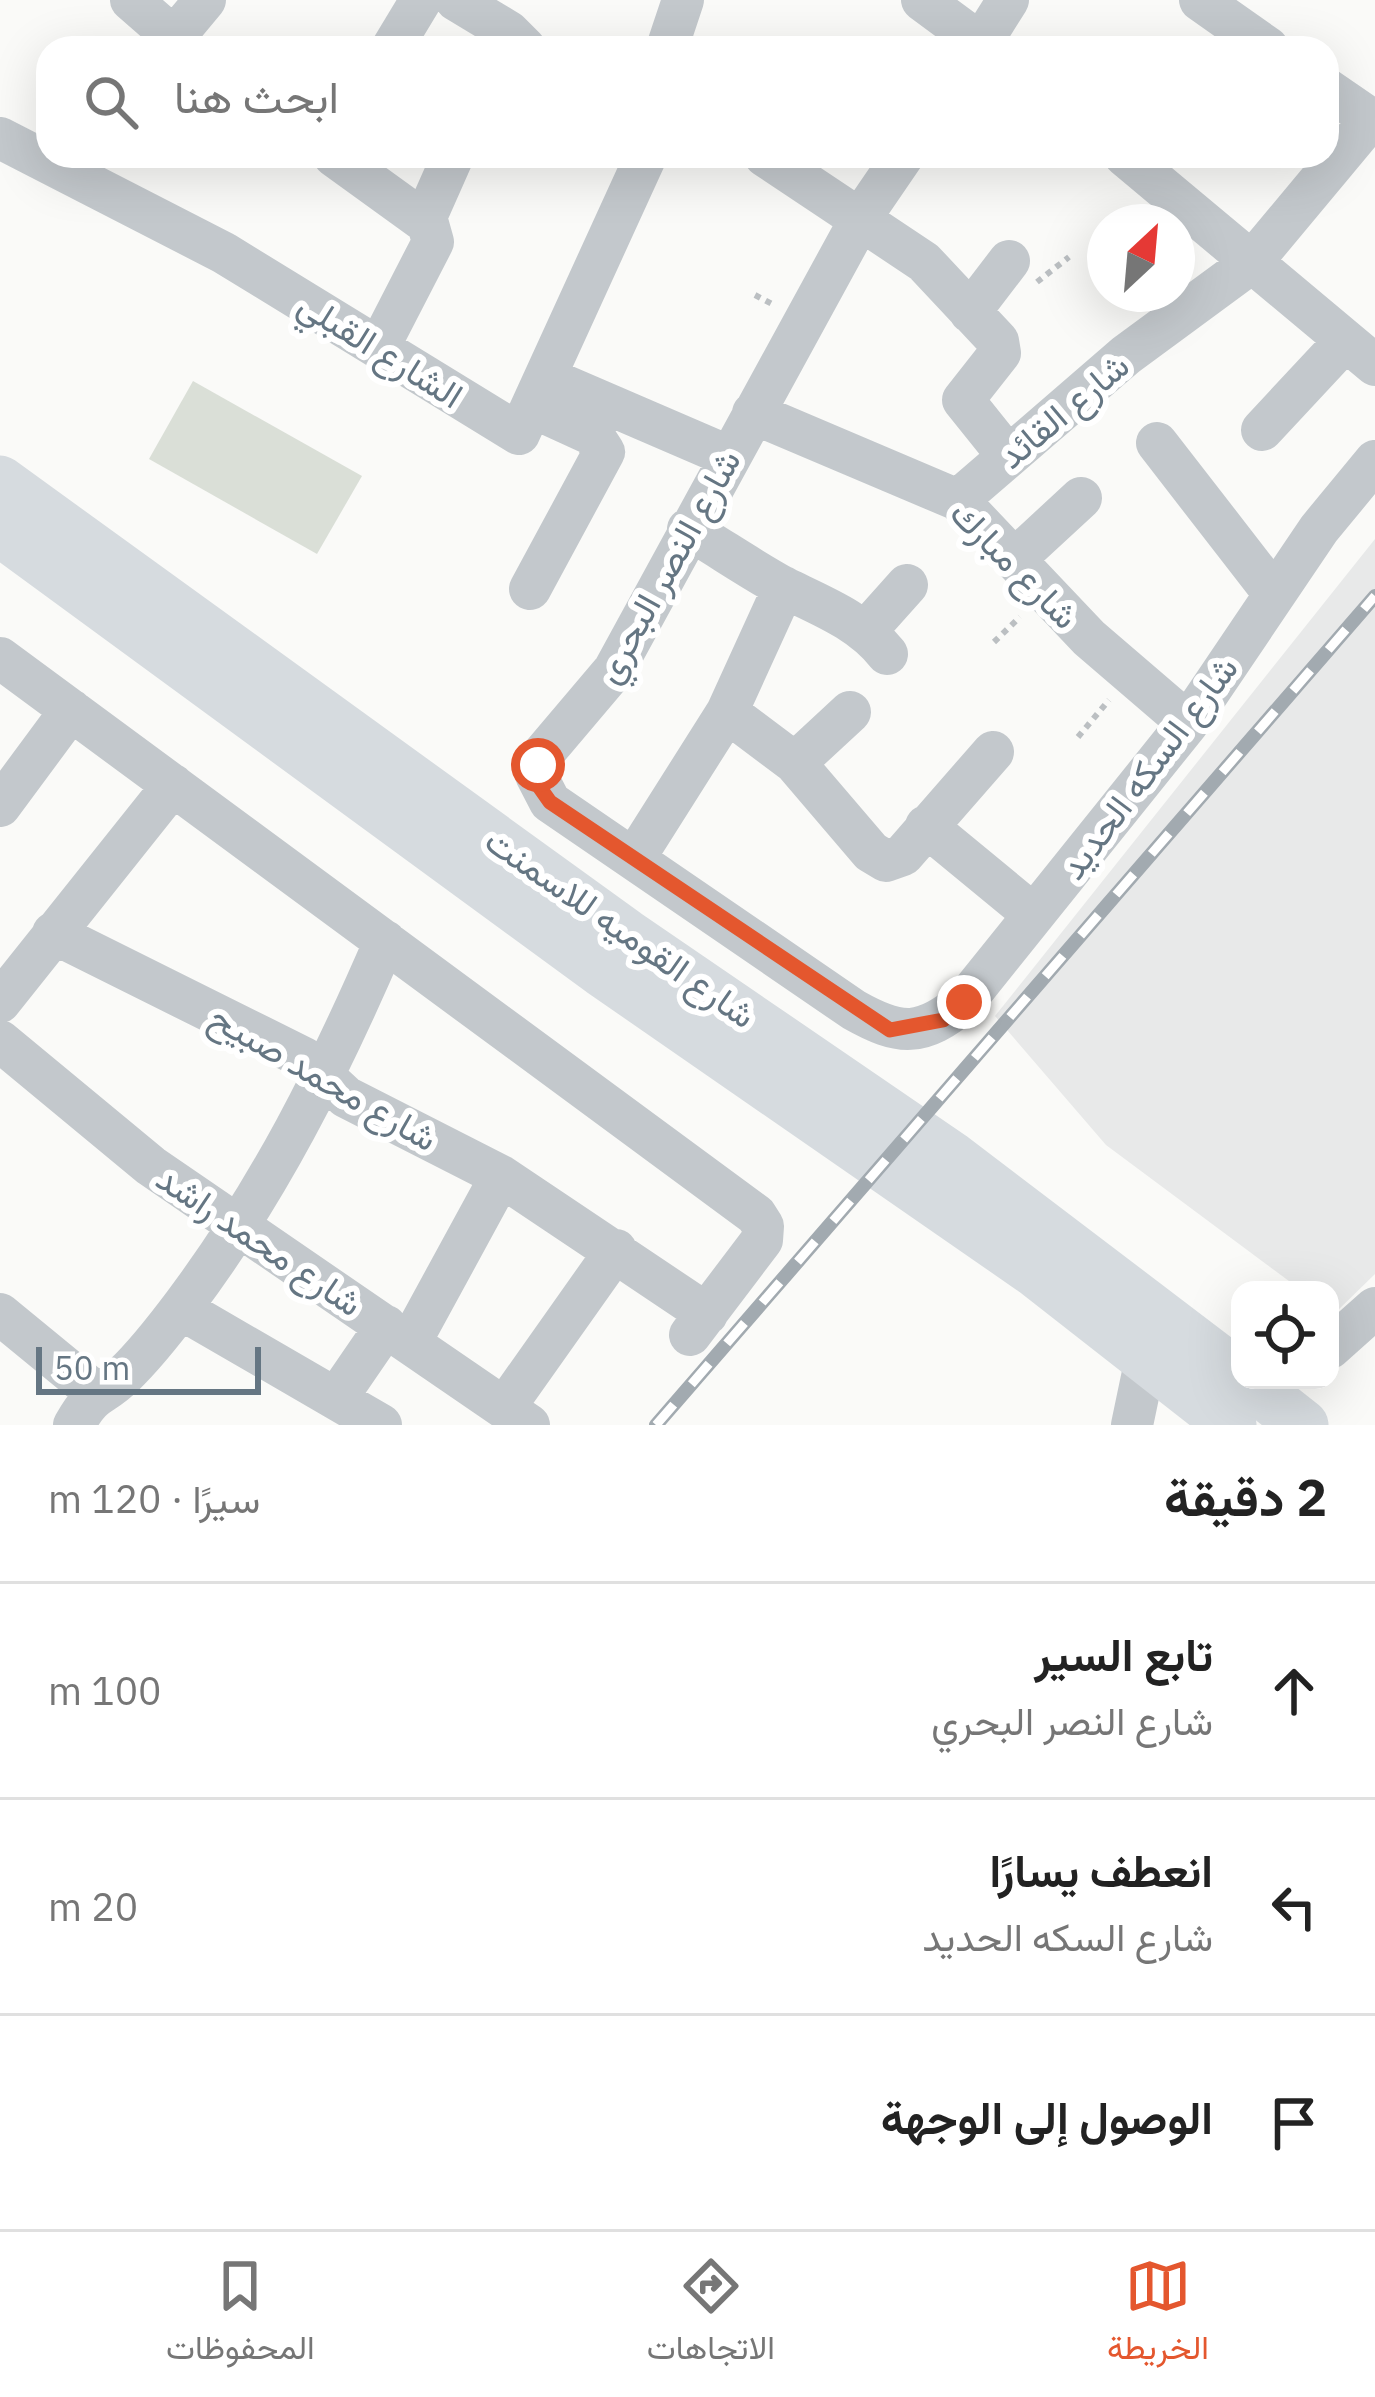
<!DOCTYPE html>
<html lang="ar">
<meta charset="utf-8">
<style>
body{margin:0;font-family:"IBM Plex Sans",Vazirmatn,sans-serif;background:#f6f6f6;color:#222;direction:rtl}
.controls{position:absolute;right:36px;bottom:36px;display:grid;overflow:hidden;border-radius:24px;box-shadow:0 12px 48px #0002}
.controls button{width:108px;height:108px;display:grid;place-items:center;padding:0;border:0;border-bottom:3px solid #e0e0e0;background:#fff;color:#222;font:60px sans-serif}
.compass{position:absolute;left:1087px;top:204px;width:108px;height:108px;border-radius:50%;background:#fff;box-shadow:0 12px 48px #0002;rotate:26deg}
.scale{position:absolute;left:36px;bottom:30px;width:225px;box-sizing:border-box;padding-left:12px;border:6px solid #657683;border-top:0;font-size:33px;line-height:42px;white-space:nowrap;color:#657683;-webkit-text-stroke:9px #fff;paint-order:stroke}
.stop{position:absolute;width:36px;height:36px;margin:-27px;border:9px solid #e4572e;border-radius:50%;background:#fff}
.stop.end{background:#e4572e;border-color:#fff;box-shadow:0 3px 12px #0008}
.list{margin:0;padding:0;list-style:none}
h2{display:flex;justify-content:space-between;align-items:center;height:156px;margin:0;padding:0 48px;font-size:51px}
h2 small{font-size:39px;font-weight:400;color:#767676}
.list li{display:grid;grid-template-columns:78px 1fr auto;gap:36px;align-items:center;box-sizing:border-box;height:216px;padding:0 48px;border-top:3px solid #e0e0e0}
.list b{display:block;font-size:45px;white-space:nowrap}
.list p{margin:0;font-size:39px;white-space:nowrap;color:#767676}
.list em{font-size:39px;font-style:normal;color:#767676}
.icon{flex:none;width:66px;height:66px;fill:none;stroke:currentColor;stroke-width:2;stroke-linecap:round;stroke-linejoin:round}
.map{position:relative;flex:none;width:1375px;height:1425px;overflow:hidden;direction:ltr}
.search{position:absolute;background:#fff;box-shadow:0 12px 48px #0002;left:36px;right:36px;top:36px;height:132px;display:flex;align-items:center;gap:30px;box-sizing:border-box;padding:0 42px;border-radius:36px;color:#767676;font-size:45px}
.sheet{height:804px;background:#fff}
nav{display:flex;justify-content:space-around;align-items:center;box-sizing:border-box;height:168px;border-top:3px solid #e0e0e0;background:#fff;font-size:33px;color:#767676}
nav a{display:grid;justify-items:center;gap:6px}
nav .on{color:#e4572e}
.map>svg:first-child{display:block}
.built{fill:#e8e9e9}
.green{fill:#dadfd7}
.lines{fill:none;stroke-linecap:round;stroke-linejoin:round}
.path{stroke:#bbbfc2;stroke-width:6;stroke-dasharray:6 6;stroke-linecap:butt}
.minor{stroke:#c3c8cc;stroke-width:42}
.major{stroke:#d6dbdf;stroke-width:51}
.rail-casing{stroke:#a2aab0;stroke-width:14}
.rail{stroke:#fff;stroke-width:9;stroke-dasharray:27;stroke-linecap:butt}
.route{stroke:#e4572e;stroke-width:15}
.labels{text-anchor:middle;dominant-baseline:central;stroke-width:12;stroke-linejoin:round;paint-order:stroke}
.street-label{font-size:36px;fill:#657683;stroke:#fff}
</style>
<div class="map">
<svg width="1375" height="1425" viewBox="0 0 1375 1425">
<rect width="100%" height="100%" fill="#fafaf8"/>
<path class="built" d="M1375,539v735l-41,40 -4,-24h-29l-195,-145 -111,-129z"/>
<path class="green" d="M193,381l169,95 -45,78 -168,-95z"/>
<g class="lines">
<path class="path" d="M1037,282l32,-25
M755,295l19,10
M994,642l26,-25
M1078,737l31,-37"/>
<path class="minor" d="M131,0l55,48
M456,0l53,32 16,16
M922,0l65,48
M1200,0l68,48
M165,48l40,-48
M392,48l29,-48
M667,48l16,-48
M978,48l30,-48
M1327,89l48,33
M0,138l224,115 295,181 127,-278
M334,156l94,68
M765,156l159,106 74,79 2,12 -37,47 45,56
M903,156l-41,60 -248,454 -72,85 -6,20 14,27 304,208c46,26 68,27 110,-8l224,-279 131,-194 56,-68
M1125,156l250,209
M970,312l39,-51
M380,345l53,-103 -7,-25 27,-61
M547,378l181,78
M753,413l205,87 131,138 99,85
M1262,430l82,-88
M1157,443l117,151
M958,500l168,-145 125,-92 120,-144
M688,529c32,19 64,41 97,59 37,18 76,33 102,66
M1016,558l65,-60
M530,589l74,-137 -11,-17 -59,-27
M865,632l42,-47
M0,658l756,557 7,11 -1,14 -72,95
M727,712l68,51 76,89 15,9 17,-6 90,-103
M795,763l55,-51
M0,806l71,-96
M926,826l108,89
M634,859l93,-147 57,-125
M53,933l251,125 42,39 155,79 206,138
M0,1002l173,-217
M0,1041l151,125 378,259
M181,1309l200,116
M0,1314l95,78
M410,1343l91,-167
M1330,1348l45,-40
M338,1396l48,-70
M505,1407l111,-157
M74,1425c21,-37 26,-26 50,-50 22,-21 42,-47 60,-71 85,-113 145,-233 201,-363
M1132,1425l14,-67"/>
<path class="major" d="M0,481l626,453 326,223 288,219
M0,531l601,440 433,300 197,154
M1246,1380l57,45"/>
<defs>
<path id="rail" d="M656,1425l719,-829"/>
</defs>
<use href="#rail" class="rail-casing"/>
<use href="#rail" class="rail"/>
</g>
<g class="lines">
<path class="route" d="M538,765v20l12,17 340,228 53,-10 21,-18"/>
</g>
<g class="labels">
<g class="street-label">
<text transform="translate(381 349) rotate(32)">الشارع القبلي</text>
<text transform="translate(1063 410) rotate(-40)">شارع القائد</text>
<text transform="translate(1015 564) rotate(45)">شارع مبارك</text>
<text transform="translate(667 566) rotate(-61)">شارع النصر البحري</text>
<text transform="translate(1148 767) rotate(-53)">شارع السكه الحديد</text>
<text transform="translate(621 927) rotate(35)">شارع القوميه للاسمنت</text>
<text transform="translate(324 1077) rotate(30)">شارع محمد صبيح</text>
<text transform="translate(260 1240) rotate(34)">شارع محمد راشد</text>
</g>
</g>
</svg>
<div class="controls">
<button><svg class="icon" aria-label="locate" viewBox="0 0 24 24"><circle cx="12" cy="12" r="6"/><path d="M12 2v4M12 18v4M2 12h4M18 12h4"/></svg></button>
</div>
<svg class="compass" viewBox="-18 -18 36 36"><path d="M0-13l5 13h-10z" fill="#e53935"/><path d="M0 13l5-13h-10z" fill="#767676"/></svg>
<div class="scale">50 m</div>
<div class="stop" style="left:538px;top:765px"></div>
<div class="stop end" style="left:964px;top:1002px"></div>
<div class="search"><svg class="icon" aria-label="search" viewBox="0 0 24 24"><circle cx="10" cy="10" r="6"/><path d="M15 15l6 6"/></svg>ابحث هنا</div>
</div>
<section class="sheet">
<h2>2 دقيقة<small>سيرًا · 120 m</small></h2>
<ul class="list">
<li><svg class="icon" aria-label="ahead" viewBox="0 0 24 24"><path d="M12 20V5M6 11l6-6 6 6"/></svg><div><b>تابع السير</b><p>شارع النصر البحري</p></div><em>100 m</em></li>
<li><svg class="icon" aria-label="left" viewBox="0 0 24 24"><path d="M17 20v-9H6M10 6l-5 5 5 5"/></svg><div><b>انعطف يسارًا</b><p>شارع السكه الحديد</p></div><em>20 m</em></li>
<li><svg class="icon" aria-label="arrive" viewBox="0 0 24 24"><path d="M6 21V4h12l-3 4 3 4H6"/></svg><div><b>الوصول إلى الوجهة</b></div></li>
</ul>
</section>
<nav>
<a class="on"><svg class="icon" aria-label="map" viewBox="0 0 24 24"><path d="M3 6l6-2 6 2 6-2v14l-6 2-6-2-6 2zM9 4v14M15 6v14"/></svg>الخريطة</a>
<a><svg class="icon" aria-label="directions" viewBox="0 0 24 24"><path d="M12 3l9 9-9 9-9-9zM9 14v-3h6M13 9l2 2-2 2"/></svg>الاتجاهات</a>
<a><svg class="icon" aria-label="saved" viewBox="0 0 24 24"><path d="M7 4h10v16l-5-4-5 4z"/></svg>المحفوظات</a>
</nav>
